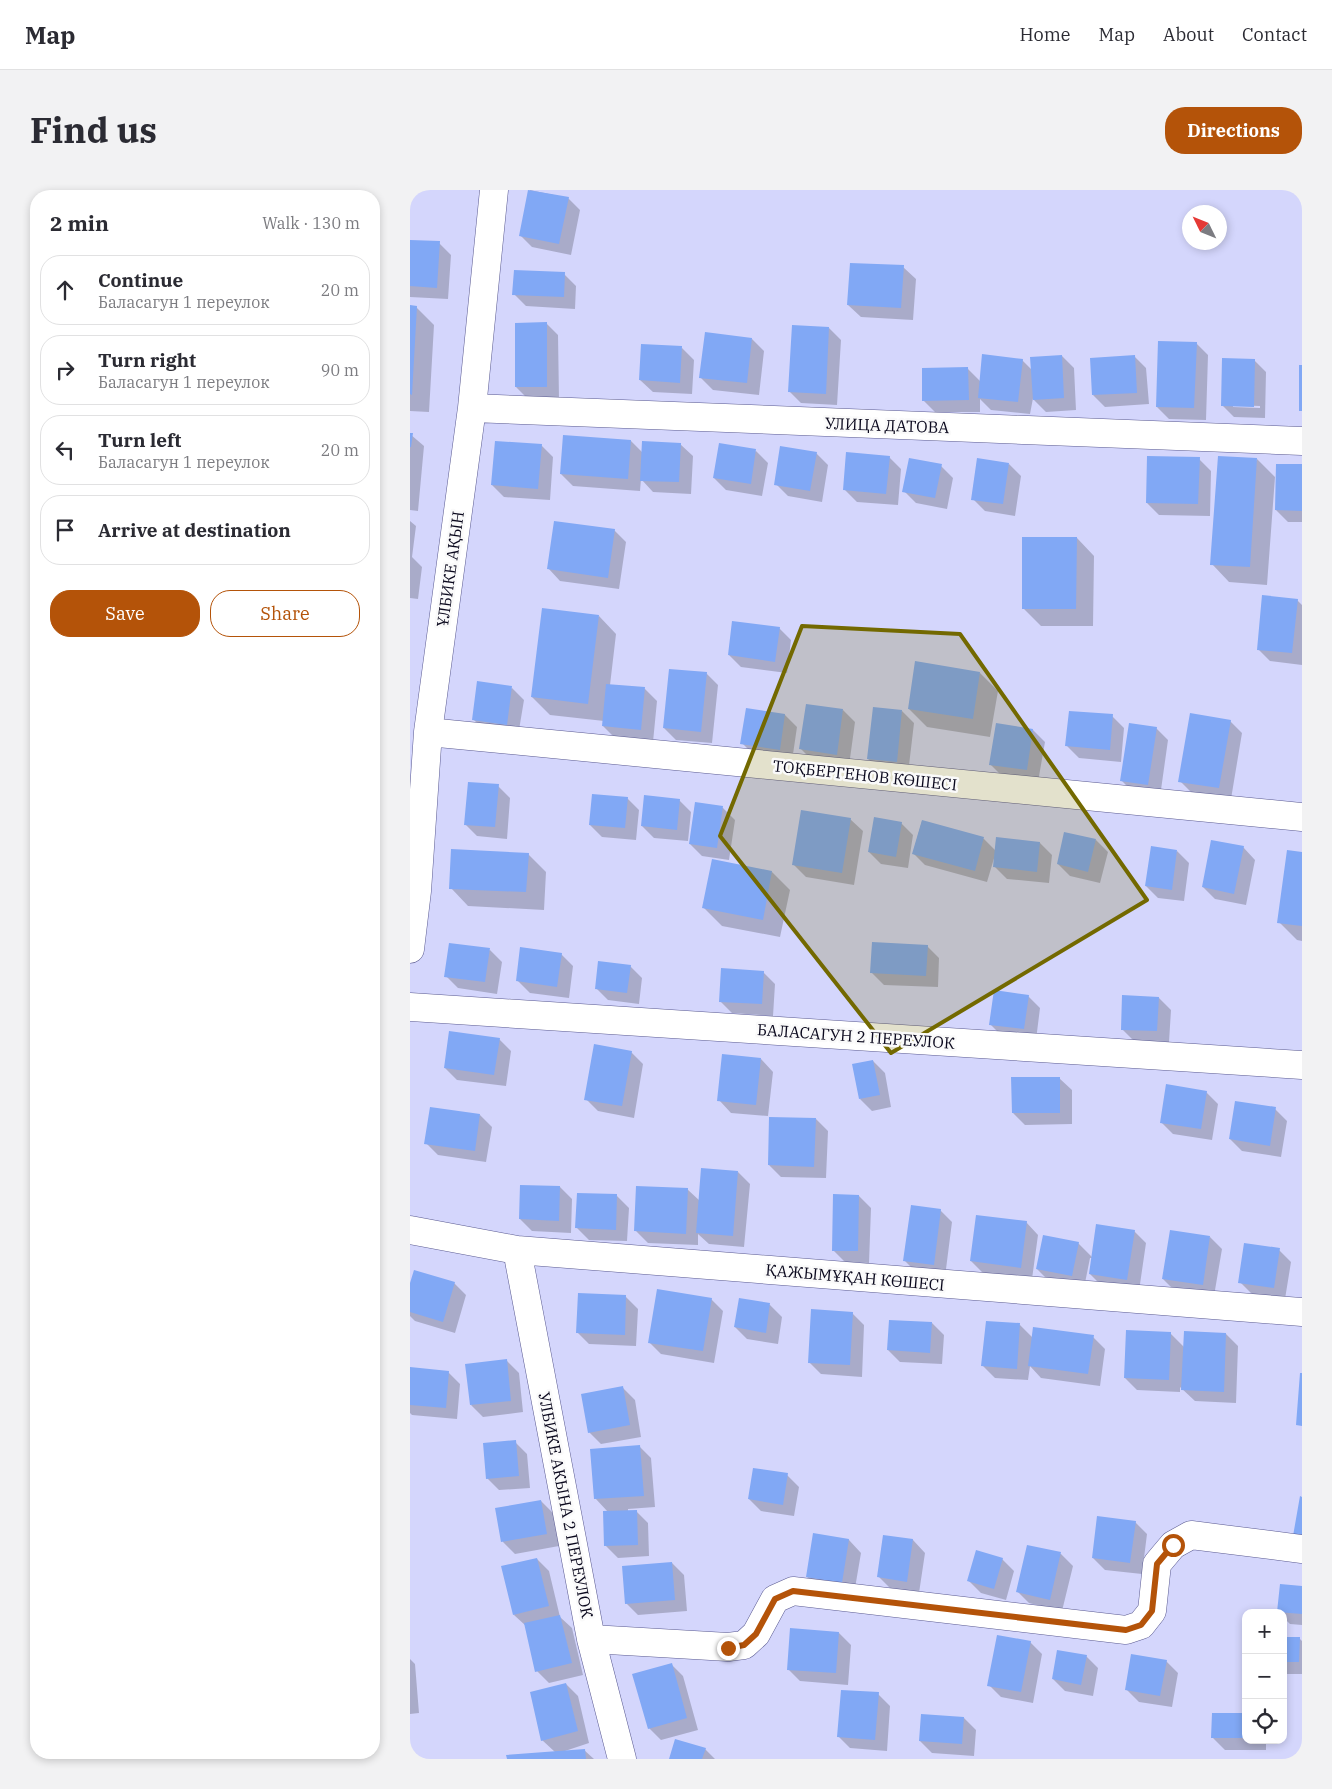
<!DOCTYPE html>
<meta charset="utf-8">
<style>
body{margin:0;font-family:"IBM Plex Serif",serif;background:#f2f2f3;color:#2b2b33}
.controls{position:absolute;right:15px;bottom:15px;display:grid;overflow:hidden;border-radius:10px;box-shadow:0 2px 8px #0003}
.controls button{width:45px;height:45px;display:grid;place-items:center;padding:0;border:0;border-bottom:1px solid #e1e1e2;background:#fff;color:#2b2b33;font:25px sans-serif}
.compass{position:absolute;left:772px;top:15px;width:45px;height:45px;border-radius:50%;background:#fff;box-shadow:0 2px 8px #0003;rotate:313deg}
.stop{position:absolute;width:15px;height:15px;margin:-11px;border:4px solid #b45309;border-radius:50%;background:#fff}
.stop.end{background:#b45309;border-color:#fff;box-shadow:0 1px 5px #0008}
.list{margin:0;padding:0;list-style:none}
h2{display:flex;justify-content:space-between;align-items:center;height:65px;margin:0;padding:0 20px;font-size:21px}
h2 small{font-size:16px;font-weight:400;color:#7c7c81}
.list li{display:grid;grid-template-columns:32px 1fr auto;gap:15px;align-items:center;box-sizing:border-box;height:70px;margin:0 10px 10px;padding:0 10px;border:1px solid #e1e1e2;border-radius:20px}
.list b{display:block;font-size:19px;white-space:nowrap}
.list p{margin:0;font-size:16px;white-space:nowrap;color:#7c7c81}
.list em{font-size:16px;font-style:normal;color:#7c7c81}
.actions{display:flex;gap:10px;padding:15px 20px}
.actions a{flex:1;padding:11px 0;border:1px solid #b45309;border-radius:20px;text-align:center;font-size:18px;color:#b45309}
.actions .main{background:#b45309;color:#fff}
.icon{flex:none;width:28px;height:28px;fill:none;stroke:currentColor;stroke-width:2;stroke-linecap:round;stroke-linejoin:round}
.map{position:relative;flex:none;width:892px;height:1569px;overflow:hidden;border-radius:20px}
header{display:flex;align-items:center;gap:30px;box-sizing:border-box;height:70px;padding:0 25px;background:#fff;border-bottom:1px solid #e1e1e2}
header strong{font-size:24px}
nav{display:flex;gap:28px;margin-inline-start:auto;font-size:18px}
.intro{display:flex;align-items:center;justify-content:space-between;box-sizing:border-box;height:120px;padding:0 30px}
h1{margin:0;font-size:35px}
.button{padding:12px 22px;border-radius:20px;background:#b45309;color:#fff;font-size:18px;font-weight:700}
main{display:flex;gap:30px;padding:0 30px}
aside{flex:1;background:#fff;border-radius:20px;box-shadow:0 2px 8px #0003}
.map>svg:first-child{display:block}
.shadow{fill:#0003;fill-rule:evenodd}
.building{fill:#81a8f5}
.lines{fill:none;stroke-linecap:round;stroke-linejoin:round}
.minor-casing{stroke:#5a5a91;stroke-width:29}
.minor{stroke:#fff;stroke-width:28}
.route{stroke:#b45309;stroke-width:6}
.marked{fill:#736900;fill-opacity:0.2;stroke:#736900;stroke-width:4;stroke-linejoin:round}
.labels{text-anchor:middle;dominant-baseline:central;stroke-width:5;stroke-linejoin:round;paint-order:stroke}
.street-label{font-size:16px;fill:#0a081d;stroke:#fafafa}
</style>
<header>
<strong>Map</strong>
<nav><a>Home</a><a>Map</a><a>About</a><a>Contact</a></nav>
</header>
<div class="intro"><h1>Find us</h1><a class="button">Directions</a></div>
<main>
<aside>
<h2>2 min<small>Walk · 130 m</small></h2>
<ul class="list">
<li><svg class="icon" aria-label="ahead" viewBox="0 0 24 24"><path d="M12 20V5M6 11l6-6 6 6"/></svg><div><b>Continue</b><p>Баласагун 1 переулок</p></div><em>20 m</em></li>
<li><svg class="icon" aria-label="right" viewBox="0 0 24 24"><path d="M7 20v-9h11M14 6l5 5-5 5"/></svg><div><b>Turn right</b><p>Баласагун 1 переулок</p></div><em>90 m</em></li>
<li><svg class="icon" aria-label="left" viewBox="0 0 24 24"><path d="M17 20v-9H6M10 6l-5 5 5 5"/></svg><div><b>Turn left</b><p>Баласагун 1 переулок</p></div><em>20 m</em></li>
<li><svg class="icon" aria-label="arrive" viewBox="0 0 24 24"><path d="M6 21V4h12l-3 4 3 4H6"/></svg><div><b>Arrive at destination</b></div></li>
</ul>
<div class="actions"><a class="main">Save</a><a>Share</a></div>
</aside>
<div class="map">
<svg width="892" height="1569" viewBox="0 0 892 1569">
<rect width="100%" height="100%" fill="#d4d6fc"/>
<path class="shadow" d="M120,0l38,8 12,12 -9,45 -39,-8 -12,-12z
M0,51l29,2 12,12 -3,44 -38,-2z
M493,77l13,12 -3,41 -52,-3 -13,-12z
M154,84l12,12 -1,23 -49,-3 -12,-12z
M0,117h6l18,18 -5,87 -19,-1z
M136,133l12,12 1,64h-31l-12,-12z
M419,138l12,12 -4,65 -36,-2 -12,-12z
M342,149l12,12 -5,44 -46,-5 -12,-12z
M786,153l12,12 -2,65 -37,-1 -12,-12z
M272,158l12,12 -2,34 -39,-2 -13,-12z
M652,166l12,12 2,42 -30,2 -12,-12v-7l-4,21 -39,-4 -11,-11v13h-45l-12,-12 45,-31 13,13 41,-22 10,10z
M724,166l12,12 3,36 -44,3 -12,-12z
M844,170l12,12 -1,46 -31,-1 -12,-12zM823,215l27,1v2l-27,-1z
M0,244l14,12 -6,65 -8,-1z
M221,251l12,12 37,-9 13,12 -2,38 -38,-2 -12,-13 -1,12 -67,-5 -12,-12z
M131,255l12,12 -3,43 -46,-3 -12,-12z
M346,261l12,12 -6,33 -36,-6 -12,-12z
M406,263l12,12 -6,37 -34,-6 -12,-12z
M479,267l12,12 -3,36 -41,-3 -12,-12z
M789,269l12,12 -1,45 -51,-1 -12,-12z
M847,269l18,18 -8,108 -38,-3 -17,-18z
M599,274l12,12 -6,40 -30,-5 -12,-12z
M892,275v57h-14l-12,-12z
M531,276l12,12 -6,31 -31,-6 -12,-12z
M0,331l6,5 -4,31 10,10 -4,32 -8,-1z
M204,340l12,12 -7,47 -59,-8 -12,-13z
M667,348l17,18 -1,70h-52l-18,-18z
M887,410l5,5v60l-32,-4 -12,-12z
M189,426l17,18 -6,51 35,4 12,12 -4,41 -38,-4 -12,-12 1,-5 -54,-6 -18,-18z
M369,438l12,12 -4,33 -46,-6 -12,-12z
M296,483l12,12 -6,58 -36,-3 -12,-12z
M570,483l18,18 -8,46 -63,-10 -18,-18z
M102,498l12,12 -6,36 -33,-5 -12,-12z
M337,519l38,6 12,12 -5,34 -38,-6 -12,-12z
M433,520l12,12 -6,44 -36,-5 -12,-12z
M492,521l12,12 -6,51 -27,-3 -13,-12z
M702,526l12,12 -3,34 -42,-4 -12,-12z
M820,531l12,12 -11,66 -39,-6 -12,-12z
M746,538l12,12 -8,57 -26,-4 -12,-12z
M623,540l12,12 -7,40 -36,-6 -12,-12z
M88,596l12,12 -3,41 -30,-3 -12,-12z
M217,608l12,12 -3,30 -34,-3 -12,-12z
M269,610l12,12 -3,29 -34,-3 -12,-12z
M286,614l27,4 12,12 -6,40 -27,-4 -12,-12z
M440,629l13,12 -9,54 -48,-8 -12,-12z
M512,631l62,18 12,12 44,-8 12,12 -3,28 -42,-4 -12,-12v-12l-8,27 -62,-17 -12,-12z
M491,633l12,12 -5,33 -27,-4 -12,-12z
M686,650l12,12 -8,31 -30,-7 -12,-12z
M833,657l12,13 -9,45 -31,-6 -12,-12z
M767,661l12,12 -5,38 -26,-3 -12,-12z
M118,664l18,18 -2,38 -76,-4 -17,-18z
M892,664v87l-5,-1 -18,-18z
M362,682l18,18 -10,47 -58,-11 -18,-18z
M517,756l12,12 -1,29 -54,-2 -12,-12z
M80,760l12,12 -5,32 -39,-6 -12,-12z
M151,764l12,12 -4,32 -39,-5 -13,-13z
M220,776l12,12 -3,26 -31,-4 -12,-12z
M353,782l12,12 -2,32 -41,-3 -12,-12z
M618,806l12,12 -4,32 -34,-4 -12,-12z
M749,808l12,12 -2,32 -35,-1 -12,-12z
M89,849l12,12 -5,35 -49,-6 -12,-12z
M221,862l12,12 -9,54 -36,-7 -12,-12z
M351,869l12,13 -5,44 -37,-3 -12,-13z
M463,871l12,12 6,34 -19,4 -12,-12z
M649,888l13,12v34l-47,1 -12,-12z
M796,902l12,12 -6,36 -39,-6 -12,-12z
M865,919l12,12 -6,36 -39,-6 -12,-12z
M70,925l12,12 -6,35 -48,-7 -12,-12z
M406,929l12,12 -2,47 -45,-1 -12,-12z
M328,982l12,12 -6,63 -35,-3 -11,-10v11l-50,-2 -12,-12 51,-42 13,12z
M150,997l12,12 -1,34 -39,-2 -12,-12z
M207,1006l12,12 -2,33 -38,-1 -12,-12z
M449,1006l12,12 -2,55 -24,-1 -12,-12z
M530,1020l12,12 -7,55 -28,-4 -12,-12z
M616,1032l12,13 -6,44 -49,-6 -12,-12z
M724,1041l12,12 -7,48 -37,-5 -12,-12 2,-16h-2l-6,30 -35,-7 -12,-12 41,-26 14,14z
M800,1047l12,12 -8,47 -39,-5 -12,-12z
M869,1060l12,12 -6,37 -33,-5 -12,-12z
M44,1093l12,12 -11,38 -40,-12 -5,-5v-29z
M216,1107l12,12 -2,37 -47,-2 -12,-12z
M301,1109l12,12 -9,52 -53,-9 -12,-12z
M330,1110l30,5 12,12 -4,27 -31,-5 -12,-12z
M442,1123l12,12 -2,52 -41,-3 -12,-12z
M577,1132l33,3 13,13 60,-1 12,12 -5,37 -59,-8 -11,-12 -2,14 -33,-2 -12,-12z
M522,1133l12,12 -2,29 -42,-2 -12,-12z
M760,1143l15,15 41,-14 12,12 -2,57 -41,-2 -15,-14v5l-43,-2 -12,-12z
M97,1171l12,12 4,39 -40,5 -12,-12z
M0,1179l38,3 12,12 -3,35 -45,-4 -2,-2z
M213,1198l12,12 6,37 -40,7 -12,-12z
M105,1252l12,12 3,34 -31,2 -12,-12z
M229,1256l12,12 4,49 -27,2v2h8l12,12 1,33 -31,2 -13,-13 3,-33 -13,-14z
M377,1285l12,12 -5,29 -33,-5 -12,-12z
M131,1311l12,12 6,33 -44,8 -12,-12 -6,-33z
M725,1332l12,12 -5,40 -37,-4 -12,-12z
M404,1345l35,5 12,13 -7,41 -35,-5 -12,-12z
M474,1346l29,4 12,13 -6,40 -28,-4 -12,-12z
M618,1356l33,8 12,12 -11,45 -33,-8 -12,-12z
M127,1369l12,12 11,46 12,11 11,47 -34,8 -12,-12 -11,-45 -12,-11z
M592,1369l12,12 -8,29 -25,-7 -12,-12z
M262,1373l12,12 3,36 -49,4 -12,-12z
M892,1397v38l-12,-1 -7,-7v-4l-5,-1z
M429,1443l12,12 -3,40 -48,-4 -12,-12z
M873,1448h16l3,3v33h-19z
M620,1452l12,12 -9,49 -32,-6 -12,-12z
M676,1466l12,12 -5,28 -28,-5 -12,-12z
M0,1469l5,5 4,49 -9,1z
M756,1471l12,12 -6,34 -33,-5 -12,-12z
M261,1474l12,12 15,54 -37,10 -12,-12z
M156,1494l12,12 11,47 -27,9 22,-2 10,9h-86l47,-7 -13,-12z
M468,1504l12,12 -3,45 -37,-3 -12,-12z
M836,1524v26h20v10h-41l-12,-12z
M554,1528l12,12 -2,26 -42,-3 -12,-12z
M295,1559l10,10h-45z"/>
<path class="building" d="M118,0l41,7 -10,47 -40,-8z
M0,50l30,1 -3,47 -27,-2z
M440,73l54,2 -3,43 -54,-3z
M104,80l51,2 -1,25 -52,-2z
M0,115l7,1 -5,89 -2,-1z
M137,132v65h-32v-64z
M382,135l37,2 -3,67 -38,-2z
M295,142l47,6 -5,45 -48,-5z
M748,151l39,1 -3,66 -38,-1z
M231,154l41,2 -2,37 -41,-3z
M572,164l41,5 -5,43 -40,-4z
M652,165l2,43 -31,2 -3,-43z
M725,165l2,38 -45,2 -2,-37z
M812,168l33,1 -1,48 -33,-1z
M889,175h3v46h-3z
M558,177l1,33 -47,1v-33z
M0,243h3l-2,14h-1z
M153,245l68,5 -3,39 -68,-5z
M85,251l47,3 -4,45 -47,-4z
M232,251l39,2 -2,39 -39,-1z
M309,253l37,6 -5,35 -38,-6z
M370,256l37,6 -7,39 -36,-6z
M436,262l44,4 -4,38 -43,-4z
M737,266l53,1 -2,47 -52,-1z
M808,266l39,2 -7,109 -40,-2z
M499,268l33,6 -7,34 -33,-6z
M567,268l32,5 -6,41 -32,-4z
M866,274h26v47l-27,-1z
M144,331l61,8 -7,49 -61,-9z
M612,347h55l-1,72h-54z
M852,405l36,4 -6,54 -35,-3z
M132,418l57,7 -11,89 -57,-7z
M322,431l48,6 -5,35 -47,-7z
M505,471l65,11 -7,47 -65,-10z
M259,479l38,3 -6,60 -38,-4z
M67,491l35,5 -5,39 -35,-5z
M196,494l39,3 -4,43 -39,-4z
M396,514l37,5 -6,46 -38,-6z
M463,517l29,3 -5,52 -30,-3z
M336,518l39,6 -5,36 -40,-6z
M659,521l44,3 -3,36 -45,-4z
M780,523l41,7 -12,68 -41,-6z
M586,533l37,6 -6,41 -38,-5z
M719,533l28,4 -9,58 -28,-4z
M58,592l31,2 -4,43 -31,-2z
M182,604l36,3 -3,31 -36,-3z
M234,605l36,4 -3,31 -36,-4z
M285,612l28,4 -6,42 -28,-4z
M391,620l50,8 -9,55 -50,-8z
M464,627l28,5 -6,35 -28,-5z
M512,630l62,17 -9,34 -63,-17z
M654,642l32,7 -8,33 -31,-8z
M586,647l44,5 -3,30 -44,-5z
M801,650l33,6 -10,48 -32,-7z
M741,656l26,4 -5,40 -27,-4z
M41,659l78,4 -3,39 -77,-3z
M877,660l15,2v74l-25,-3z
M302,669l60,12 -9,49 -61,-12z
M462,752l56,3 -2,31 -56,-3z
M39,753l41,5 -5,34 -41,-5z
M110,757l42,6 -5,34 -41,-6z
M188,771l33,4 -4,28 -32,-4z
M311,778l43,3 -2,33 -43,-2z
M584,800l35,5 -5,34 -35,-4z
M712,805l37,2 -2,34 -36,-1z
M39,841l51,7 -6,37 -50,-7z
M184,854l38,7 -10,55 -38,-6z
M312,864l39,4 -5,47 -39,-4z
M463,870l7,35 -21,4 -7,-35z
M601,887h49v36h-48z
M756,894l41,7 -6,38 -41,-6z
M825,911l41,6 -6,39 -41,-7z
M20,917l50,7 -5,37 -51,-7z
M359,927l47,1 -2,49 -46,-2z
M291,978l37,3 -5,65 -37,-3z
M110,995l40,1 -1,35 -40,-2z
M226,996l52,2 -2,46 -52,-3z
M167,1003l40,1 -1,36 -41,-2z
M423,1004l26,1 -1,56h-26z
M501,1015l30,4 -7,56 -31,-4z
M566,1025l51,6 -6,47 -51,-7z
M686,1034l39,6 -8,50 -38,-6z
M760,1040l40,6 -7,49 -41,-6z
M633,1045l36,7 -7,34 -36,-7z
M834,1053l36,5 -6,40 -36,-5z
M4,1080l41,12 -12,40 -33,-10v-29z
M247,1099l55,9 -9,53 -55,-8z
M168,1103l48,2 -1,40 -49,-2z
M329,1108l31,5 -4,30 -32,-6z
M401,1119l42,3 -3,53 -42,-2z
M479,1130l43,2 -2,31 -43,-3z
M576,1131l34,2 -3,46 -36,-3z
M623,1137l61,8 -6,39 -60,-8z
M716,1140l45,2 -2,48 -45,-2z
M774,1141l42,2 -2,59 -43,-2z
M97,1169l4,42 -41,4 -5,-41z
M0,1177l39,4 -3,37 -36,-3z
M890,1183h2v53l-6,-1z
M213,1196l7,39 -42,8 -7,-39z
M106,1250l3,36 -33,3 -3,-36z
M230,1255l4,51 -50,3 -4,-50z
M343,1278l35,5 -5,32 -35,-6z
M890,1306l2,1v40l-9,-1z
M131,1310l6,34 -46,8 -6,-34z
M227,1320l1,35 -34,1 -1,-35z
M687,1326l39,5 -6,42 -38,-5z
M403,1343l36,6 -7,44 -36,-6z
M473,1345l30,4 -6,43 -30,-5z
M617,1355l34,7 -11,48 -34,-8z
M566,1360l27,8 -9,31 -27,-8z
M127,1368l12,48 -36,9 -12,-49z
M262,1372l3,38 -50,4 -3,-38z
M870,1394l22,2v28l-25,-2z
M150,1425l12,48 -37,9 -11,-49z
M380,1438l49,4 -3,41 -49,-3z
M587,1445l34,6 -10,51 -34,-6z
M873,1447h17l-1,25h-16z
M647,1460l30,5 -6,30 -29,-6z
M721,1464l36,6 -7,36 -35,-6z
M262,1473l15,55 -39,11 -16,-55z
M156,1493l12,48 -37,10 -11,-49z
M431,1500l38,2 -4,48 -38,-3z
M802,1523h34v25h-35z
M511,1524l43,3 -2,27 -43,-3z
M265,1549l31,9 -4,11h-33z
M175,1559l1,10h-79l-1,-4z"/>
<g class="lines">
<defs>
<path id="minor" d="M62,218l830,33
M18,542l874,85
M0,759l7,-58 11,-159 44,-324 22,-218
M0,817l892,58
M0,1040l107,20 785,62
M107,1060l74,389 31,120
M181,1449l137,8 16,-2 12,-11 19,-35 18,-8 333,39 15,-5 11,-14 5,-47 16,-19 18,-10 111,14"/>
</defs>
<use href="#minor" class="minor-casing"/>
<use href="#minor" class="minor"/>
</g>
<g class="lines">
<path class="route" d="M318,1458l16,-3 12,-11 19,-35 18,-8 333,39 15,-5 11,-14 5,-47 16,-19"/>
</g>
<path class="marked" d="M392,436l158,8 187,266 -256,153 -171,-217z"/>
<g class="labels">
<g class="street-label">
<text transform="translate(477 235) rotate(2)">УЛИЦА ДАТОВА</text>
<text transform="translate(40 379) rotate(-82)">ҰЛБИКЕ АҚЫН</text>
<text transform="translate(455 585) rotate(6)">ТОҚБЕРГЕНОВ КӨШЕСІ</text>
<text transform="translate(446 846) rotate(4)">БАЛАСАГУН 2 ПЕРЕУЛОК</text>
<text transform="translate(445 1087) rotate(5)">ҚАЖЫМҰҚАН КӨШЕСІ</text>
<text transform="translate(156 1315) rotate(79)">УЛБИКЕ АКЫНА 2 ПЕРЕУЛОК</text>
</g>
</g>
</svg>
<div class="controls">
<button>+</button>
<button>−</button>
<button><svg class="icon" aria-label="locate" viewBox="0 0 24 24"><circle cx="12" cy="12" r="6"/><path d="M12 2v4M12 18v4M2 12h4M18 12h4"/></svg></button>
</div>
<svg class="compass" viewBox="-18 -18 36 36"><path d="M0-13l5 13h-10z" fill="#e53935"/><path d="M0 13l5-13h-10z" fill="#7c7c81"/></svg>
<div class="stop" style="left:763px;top:1355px"></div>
<div class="stop end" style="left:318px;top:1458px"></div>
</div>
</main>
